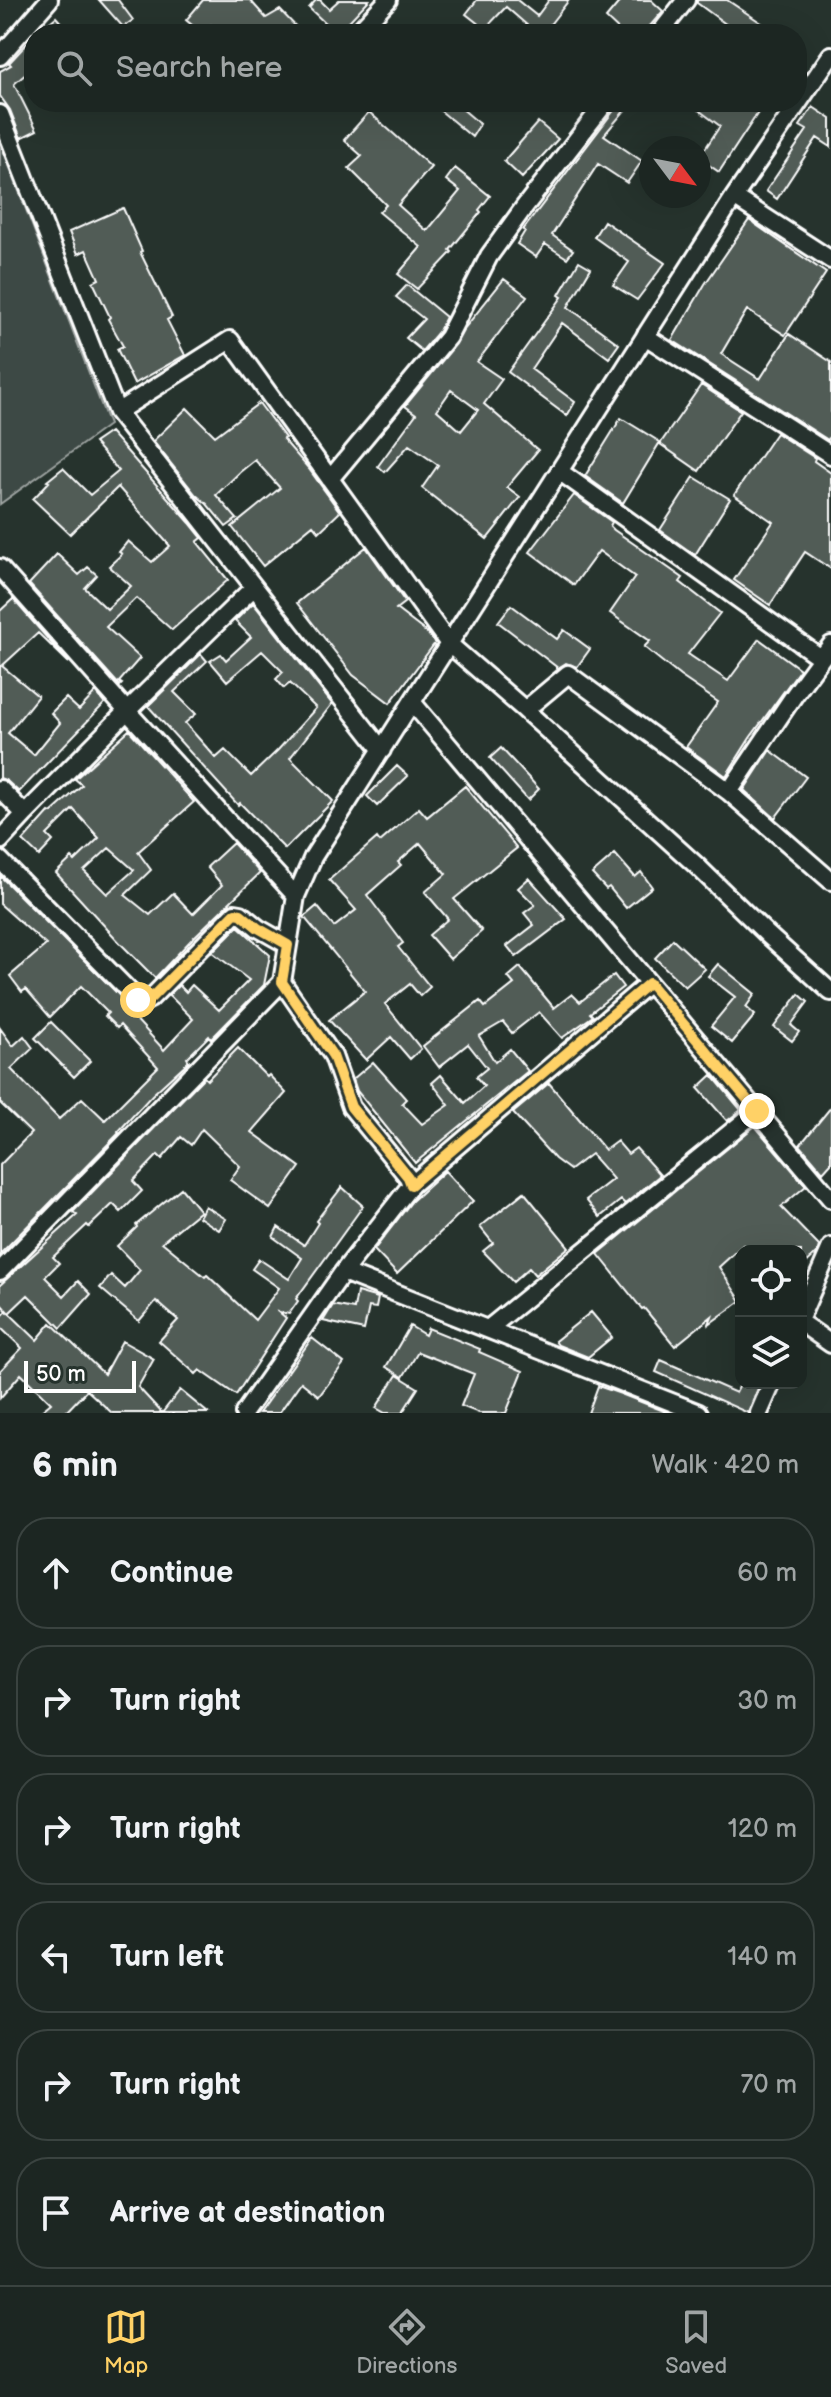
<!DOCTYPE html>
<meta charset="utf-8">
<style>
body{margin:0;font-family:"Balsamiq Sans",sans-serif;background:#252e2a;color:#f1f3f6}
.controls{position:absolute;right:24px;bottom:24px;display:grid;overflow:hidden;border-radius:16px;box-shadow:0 8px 32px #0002}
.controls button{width:72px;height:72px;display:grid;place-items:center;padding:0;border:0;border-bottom:2px solid #3a4340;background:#1c2622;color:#f1f3f6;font:40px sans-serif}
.compass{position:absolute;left:639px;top:136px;width:72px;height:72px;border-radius:50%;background:#1c2622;box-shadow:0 8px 32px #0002;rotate:122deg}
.scale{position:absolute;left:24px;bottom:20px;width:112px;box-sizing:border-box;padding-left:8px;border:4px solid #fff;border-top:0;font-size:22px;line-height:28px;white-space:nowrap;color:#fff;-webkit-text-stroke:6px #26332d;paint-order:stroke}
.stop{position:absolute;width:24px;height:24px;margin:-18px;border:6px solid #ffd166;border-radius:50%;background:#fff}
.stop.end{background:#ffd166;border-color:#fff;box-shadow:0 2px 8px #0008}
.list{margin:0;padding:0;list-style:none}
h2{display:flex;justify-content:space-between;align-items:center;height:104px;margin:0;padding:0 32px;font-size:34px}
h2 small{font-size:26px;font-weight:400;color:#a0a5a5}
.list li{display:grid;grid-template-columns:52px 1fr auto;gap:24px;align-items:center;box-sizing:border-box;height:112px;margin:0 16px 16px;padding:0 16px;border:2px solid #3a4340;border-radius:32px}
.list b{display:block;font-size:30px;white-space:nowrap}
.list em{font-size:26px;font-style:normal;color:#a0a5a5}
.icon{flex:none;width:44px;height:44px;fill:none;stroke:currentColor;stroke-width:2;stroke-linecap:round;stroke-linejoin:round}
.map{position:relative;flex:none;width:831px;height:1413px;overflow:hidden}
.search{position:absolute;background:#1c2622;box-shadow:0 8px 32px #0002;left:24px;right:24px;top:24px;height:88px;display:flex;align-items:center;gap:20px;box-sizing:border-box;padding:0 28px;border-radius:32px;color:#a0a5a5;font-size:30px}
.sheet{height:872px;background:#1c2622}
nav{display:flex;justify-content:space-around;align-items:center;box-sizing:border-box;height:112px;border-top:2px solid #3a4340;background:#1c2622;font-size:22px;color:#a0a5a5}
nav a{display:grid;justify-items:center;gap:4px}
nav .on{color:#ffd166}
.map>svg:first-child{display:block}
.green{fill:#3e4944;stroke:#9ea4a2;stroke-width:2}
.building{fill:#515c57;stroke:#fff;stroke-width:2;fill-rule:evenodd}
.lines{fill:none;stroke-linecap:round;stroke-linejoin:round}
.minor-casing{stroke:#fff;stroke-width:22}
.minor{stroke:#26332d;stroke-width:16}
.route{stroke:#ffd166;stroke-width:10}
</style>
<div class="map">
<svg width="831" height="1413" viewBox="0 0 831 1413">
<rect width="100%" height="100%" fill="#26332d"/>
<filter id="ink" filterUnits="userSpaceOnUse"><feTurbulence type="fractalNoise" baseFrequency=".0125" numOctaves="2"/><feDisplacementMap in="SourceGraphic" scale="16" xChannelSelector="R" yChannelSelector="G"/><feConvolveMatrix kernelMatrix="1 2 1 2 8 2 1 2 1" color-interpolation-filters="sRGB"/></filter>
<g filter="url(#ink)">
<path class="green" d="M0,142l109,283 -109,79z"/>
<path class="building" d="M99,0h19l15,20 -10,7z
M203,0h47l16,18 14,-8 23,24h-82l-10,-9 -8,9 -17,-14z
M316,0h4l9,9 10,-9h30l-32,34h-22l11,-10 -17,-16z
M477,0h40l20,16 12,-16h20l-21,27 9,7h-36l7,-8 -22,-19 -21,22 -19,-15z
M621,0h30l12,11 -20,23h-20l-17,-16z
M697,0h30l51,34h-52l5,-6 -34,-25z
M56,17l15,17h-35z
M34,36v31l-20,17 23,46 -16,8 -11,-28 -10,-14v-25l11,-6 -2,-2z
M430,102h24l26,22 -8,13z
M617,102h15l-28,33 38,26 -15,22 -29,-19 -46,71 21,15 -6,8 -22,-14 -9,13 -19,-13 8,-13 -2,-1 92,-121z
M688,102h32l11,8 5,-8h29l-46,70 -20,-14 21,-32z
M813,107l18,12v28l-14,-9 -40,61 -11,-8 41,-61 -7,-4z
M369,112l62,55 -33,38 29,26 33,-40 -14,-11 9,-12 35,28 -11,14 2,2 -31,38 2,2 -35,37 -19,-15 23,-27 -42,-35 7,-7 -37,-37 13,-12 -18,-16z
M538,122l20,17 -36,39 -18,-17z
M123,208l19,43 -2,1 32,65 -5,3 18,35 -51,29 -17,-35 6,-3 -15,-27 2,-2 -17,-35 6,-3 -13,-29 -8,4 -9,-22z
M749,220l77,53 -41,62 -38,-25 -26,44 39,25 29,-45 42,28v73l-3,5 -156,-100 33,-56z
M604,221l61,42 -28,37 -24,-15 16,-23 -35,-25z
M579,261l12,7 -23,39 51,37 -10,14 -47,-35 -31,46 44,33 -8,14 -59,-44 54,-75 -3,-2z
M504,279l23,17 -50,66 25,17 -18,25 54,46 -31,37 13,10 -33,42 -65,-51 16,-23 -29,-20 -24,27 -7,-6 38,-52 -11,-8 51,-62 8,-15zM451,390l27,20 -17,21 -24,-21z
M407,285l39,32 -7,14 -17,20 -16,-13 18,-19 -28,-22z
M701,385l40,26 -42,60 -39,-27z
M259,403l26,35 -2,1 26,30 31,43 -21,20 -6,-7 -50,41 -31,-39 48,-39 -25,-28 -15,12 -24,23 21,24 -11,8 -19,-23 -11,-9 -43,-54 34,-33 28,28z
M621,418l39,24 -37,61 -38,-27z
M110,432l80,91 12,15 -5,4 31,38 -56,50 -36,-32 -30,29 34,31 -21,24 3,2 -2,2 -91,-102 28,-30 22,21 9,-8 9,8 -12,13 22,21 24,-23 -22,-20 13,-12 -3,-2 9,-11 24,21 18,-16 -52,-59 -48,47 -37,-35 16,-17 -2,-1 16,-13 27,27 29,-24 -25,-28z
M776,433l39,25 -1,3 17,12v96l-26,-17 -35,53 -36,-25 39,-58 -39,-27z
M694,477l36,22 -35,56 -35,-25z
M574,495l38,27 -2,4 4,4 69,48 -3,4 40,31 -32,41 40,27 31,-42 41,30 -50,69 -24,38 -40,-29 32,-45 -38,-26 -36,-29 6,-6 -40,-28 25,-36 -36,-26 -25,34 -44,-33z
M366,547l39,55 -9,7 31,24 8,10 -45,60 -37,-28 -56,-72z
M13,599l56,64 -31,-30 -36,33 36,30 -30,37 26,22 26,-32 -9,-10 15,-15 13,12 17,-18 9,11 -86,89 -12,-11 -7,-3v-167z
M253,603l79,101 -42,54 43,43 -48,48 -45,-46 -2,2 -90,-99 53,-52 6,7 -33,31 22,22 -11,9 31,35 9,-8 26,26 27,-26 38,-42 -26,-25 -6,5 -8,-9 7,-7 -21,-21 -35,30 -17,-20 11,-7 5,6 25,-23 -16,-16z
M511,605l46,34 7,-9 26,19 -13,18 -11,-4 -8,5 -60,-46z
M129,730l65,72 -56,50 13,18 -26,25 25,20 23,-22 20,21 29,-29 -15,-18 26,-24 27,30 -67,65 -38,40 -34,-34 -65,-71 16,-15 3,3 24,-23 -26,-29 -26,26 6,6 -14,15 -16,-15 26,-29 2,1 31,-28 -7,-6zM109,848l25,22 -27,24 -23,-23z
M501,748l38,41 -11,11 -38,-42z
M770,750l36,27 -31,41 -31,-28z
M397,766l11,10 -31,30 -10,-10z
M465,786l52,62 -63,51 28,32 -32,28 -21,-24 19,-16 -23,-27 21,-18 -26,-31 -22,19 3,3 -34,30 36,48 -5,4 32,40 -10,9 -10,-12 -25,20 36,45 -11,10 -19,-22 -25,23 -37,-40 36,-29 -61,-74 13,-11 17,21 22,-17 -27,-30 48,-42 3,4 39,-34 8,9z
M615,854l20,23 6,-5 11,15 -26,21 -17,-21 -3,2 -14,-15z
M0,876l135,135 -4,3 33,36 29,-31 -24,-24 10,-10 7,7 6,-7 27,25 30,-30 -37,-28 26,-26 32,29 -6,30 -53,54 -2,-3 -22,22 2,3 -37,34 -34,37 1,1 -119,121v-89l31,-32 -31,-30v-75l13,18 11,-10 9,12 -22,21 48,50 23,-21 23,22 53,-53 -38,-42 -3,3 -12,-12 3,-3 -27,-27 -31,31 -24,-28 -4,3 -12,-16 36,-31 -46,-41z
M529,878l37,41 -50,38 -9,-11 27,-21 -10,-12 11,-8 -17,-17z
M673,939l32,30 -20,18 -30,-29z
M718,964l37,30 -9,13 9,8 -23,28 -21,-17 24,-29 -27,-21z
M520,967l34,41 18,-14 8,8 34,-27 9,12 -33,26 3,3 -31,22 -23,-26 -27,21 -9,-11 -24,14 16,26 15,-13 18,22 -113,92 -58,-72 -4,-12 20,-17 33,37 -4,4 20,21 27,-19 -17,-22 9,-8 24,28 19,-17 -8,-9 11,-9 -19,-24 -29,23 -16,-21 57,-45 5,6 29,-23 -6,-7z
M799,994l9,8 -17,23 8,7 -7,9 -18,-14z
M51,1022l39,39 -16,16 -39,-39z
M238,1048l29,29 2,-2 17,18 -34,39 48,35 -30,42 -40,-29 10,-14 -38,-37 -11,16 -10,-8 -19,22 -4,-4 -25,26 9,10 -21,21 -8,-8 -24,23 -2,-2 -34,32 6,6 -14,14 19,19 14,-15 13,13 -30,34 -33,-33 -19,18 -9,-10v-18l77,-70 -4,-3 131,-135 3,3z
M712,1075l29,35 -14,11 -29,-33z
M549,1083l56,67 12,-9 11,13 8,-6 24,27 -35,29 -4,-4 -21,17 -14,-17 27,-21 -22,-25 -21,16 -15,-11 -42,-46z
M831,1107v56l-8,9 -23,-27z
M755,1126l51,60 -25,21 38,39 -2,7 -16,15v-17h-52l-6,-6 -24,22 22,34 -32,23 3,-8 -37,30 -31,-38 -2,1 -44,-55z
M445,1171l28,30 -76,73 -23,-24 38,-49z
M342,1187l21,19 -67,93 2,2 -9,13 -10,-2 7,6 -50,77 -36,-25 -4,4 -37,-33 19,-21 -22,-19 -17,20 -39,-33 11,-13 14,13 15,-18 -23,-24 20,-19 -1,-2 45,-37 19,23 -38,31 43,35 2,-2 48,45 24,-32 -27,-19 7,-10 30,20 13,-21 -29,-21 5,-10 26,18 14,-22 -2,-2z
M524,1192l45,55 -34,28 -6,-7 -16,14 -30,-31 10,-8 -13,-16z
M205,1206l21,13 -7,11 -20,-13z
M357,1292l21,6 -2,10 -7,-1 -5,23 -41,-9 10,-16 21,4z
M7,1311l30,29 14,-17 53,51 18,-33 32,18 -16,28 24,26 18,-23 28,23h-96l-25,-23 -22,23h-26l12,-10 -30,-29 -21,24v-27l22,-23 -22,-21v-9z
M591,1312l21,25 -24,20 -30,-12 -3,-4z
M410,1326l15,9 3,-7 52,21 -1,3 44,19 -17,42h-27l-18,-7 13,-32 -56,-22 -15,25 -17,-10z
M312,1338l32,25 -25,33 -18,-14 -22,31h-20z
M661,1360l75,33 5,-10h19l-12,30 -92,-41z
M397,1375l21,13 -16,25h-17l-9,-5z
M598,1386l23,8 48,19h-81z"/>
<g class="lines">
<defs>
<path id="minor" d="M356,34l32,-34
M659,34l27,-34
M0,56l49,-56
M0,114l117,298
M734,197l97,63
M645,336l186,119
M559,471l262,187
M330,479l118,-142 41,-81 36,-50 81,-104
M0,568l127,143 -102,103 -25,-25
M254,587l-127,124 169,185
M412,702l419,497
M525,710l171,155 72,70 63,57
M382,750l-265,-338 113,-72 219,304 76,66 43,-36 161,118 102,89
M729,792l66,-98 36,-49
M0,841l25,-27
M0,860l138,140 6,2 6,-3 85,-86 6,1 17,14 30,17
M282,982l51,74 18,51 57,70 3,8
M0,1271l282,-289 14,-86 17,-39 421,-660 97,-142
M343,1272l356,141
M801,1316l30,-69
M801,1323l30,21
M488,1329l269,-218
M244,1413l99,-141 68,-87 238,-202
M759,1413l13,-30"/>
</defs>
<use href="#minor" class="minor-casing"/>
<use href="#minor" class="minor"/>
</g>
</g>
<g class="lines" filter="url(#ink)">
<path class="route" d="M138,1000l6,2 6,-3 85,-86 6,1 17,14 30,17 -6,37 51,74 18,51 57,70 3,8 238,-202 108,128"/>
</g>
</svg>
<div class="controls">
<button><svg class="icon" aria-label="locate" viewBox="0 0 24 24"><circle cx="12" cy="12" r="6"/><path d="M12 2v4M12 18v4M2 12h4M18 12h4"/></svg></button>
<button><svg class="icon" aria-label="layers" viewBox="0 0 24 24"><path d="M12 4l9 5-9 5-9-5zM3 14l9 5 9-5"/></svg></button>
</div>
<svg class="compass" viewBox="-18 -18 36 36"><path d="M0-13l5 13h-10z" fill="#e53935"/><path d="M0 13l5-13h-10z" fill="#a0a5a5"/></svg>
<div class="scale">50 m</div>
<div class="stop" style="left:138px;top:1000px"></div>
<div class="stop end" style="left:757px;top:1111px"></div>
<div class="search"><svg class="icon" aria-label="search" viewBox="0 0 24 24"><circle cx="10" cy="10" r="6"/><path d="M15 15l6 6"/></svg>Search here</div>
</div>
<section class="sheet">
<h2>6 min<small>Walk · 420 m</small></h2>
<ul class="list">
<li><svg class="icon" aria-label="ahead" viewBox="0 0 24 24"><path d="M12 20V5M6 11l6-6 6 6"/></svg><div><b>Continue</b></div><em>60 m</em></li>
<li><svg class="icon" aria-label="right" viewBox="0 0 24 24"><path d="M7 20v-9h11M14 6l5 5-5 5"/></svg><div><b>Turn right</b></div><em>30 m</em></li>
<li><svg class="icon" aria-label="right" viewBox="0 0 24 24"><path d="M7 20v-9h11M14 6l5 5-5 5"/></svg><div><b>Turn right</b></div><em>120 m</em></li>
<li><svg class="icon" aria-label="left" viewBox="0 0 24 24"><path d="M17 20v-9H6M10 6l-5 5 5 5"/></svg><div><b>Turn left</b></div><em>140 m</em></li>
<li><svg class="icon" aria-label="right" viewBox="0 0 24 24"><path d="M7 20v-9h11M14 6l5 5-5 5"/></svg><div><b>Turn right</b></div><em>70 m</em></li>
<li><svg class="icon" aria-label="arrive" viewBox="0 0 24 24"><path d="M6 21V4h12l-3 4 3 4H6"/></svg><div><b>Arrive at destination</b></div></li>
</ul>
</section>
<nav>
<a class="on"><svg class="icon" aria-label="map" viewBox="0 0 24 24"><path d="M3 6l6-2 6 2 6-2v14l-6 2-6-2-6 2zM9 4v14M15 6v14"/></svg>Map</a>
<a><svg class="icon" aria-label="directions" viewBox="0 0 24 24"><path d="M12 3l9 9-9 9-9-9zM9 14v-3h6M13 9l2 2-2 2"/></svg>Directions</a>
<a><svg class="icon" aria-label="saved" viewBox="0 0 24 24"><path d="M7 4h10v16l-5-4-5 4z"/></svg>Saved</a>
</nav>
